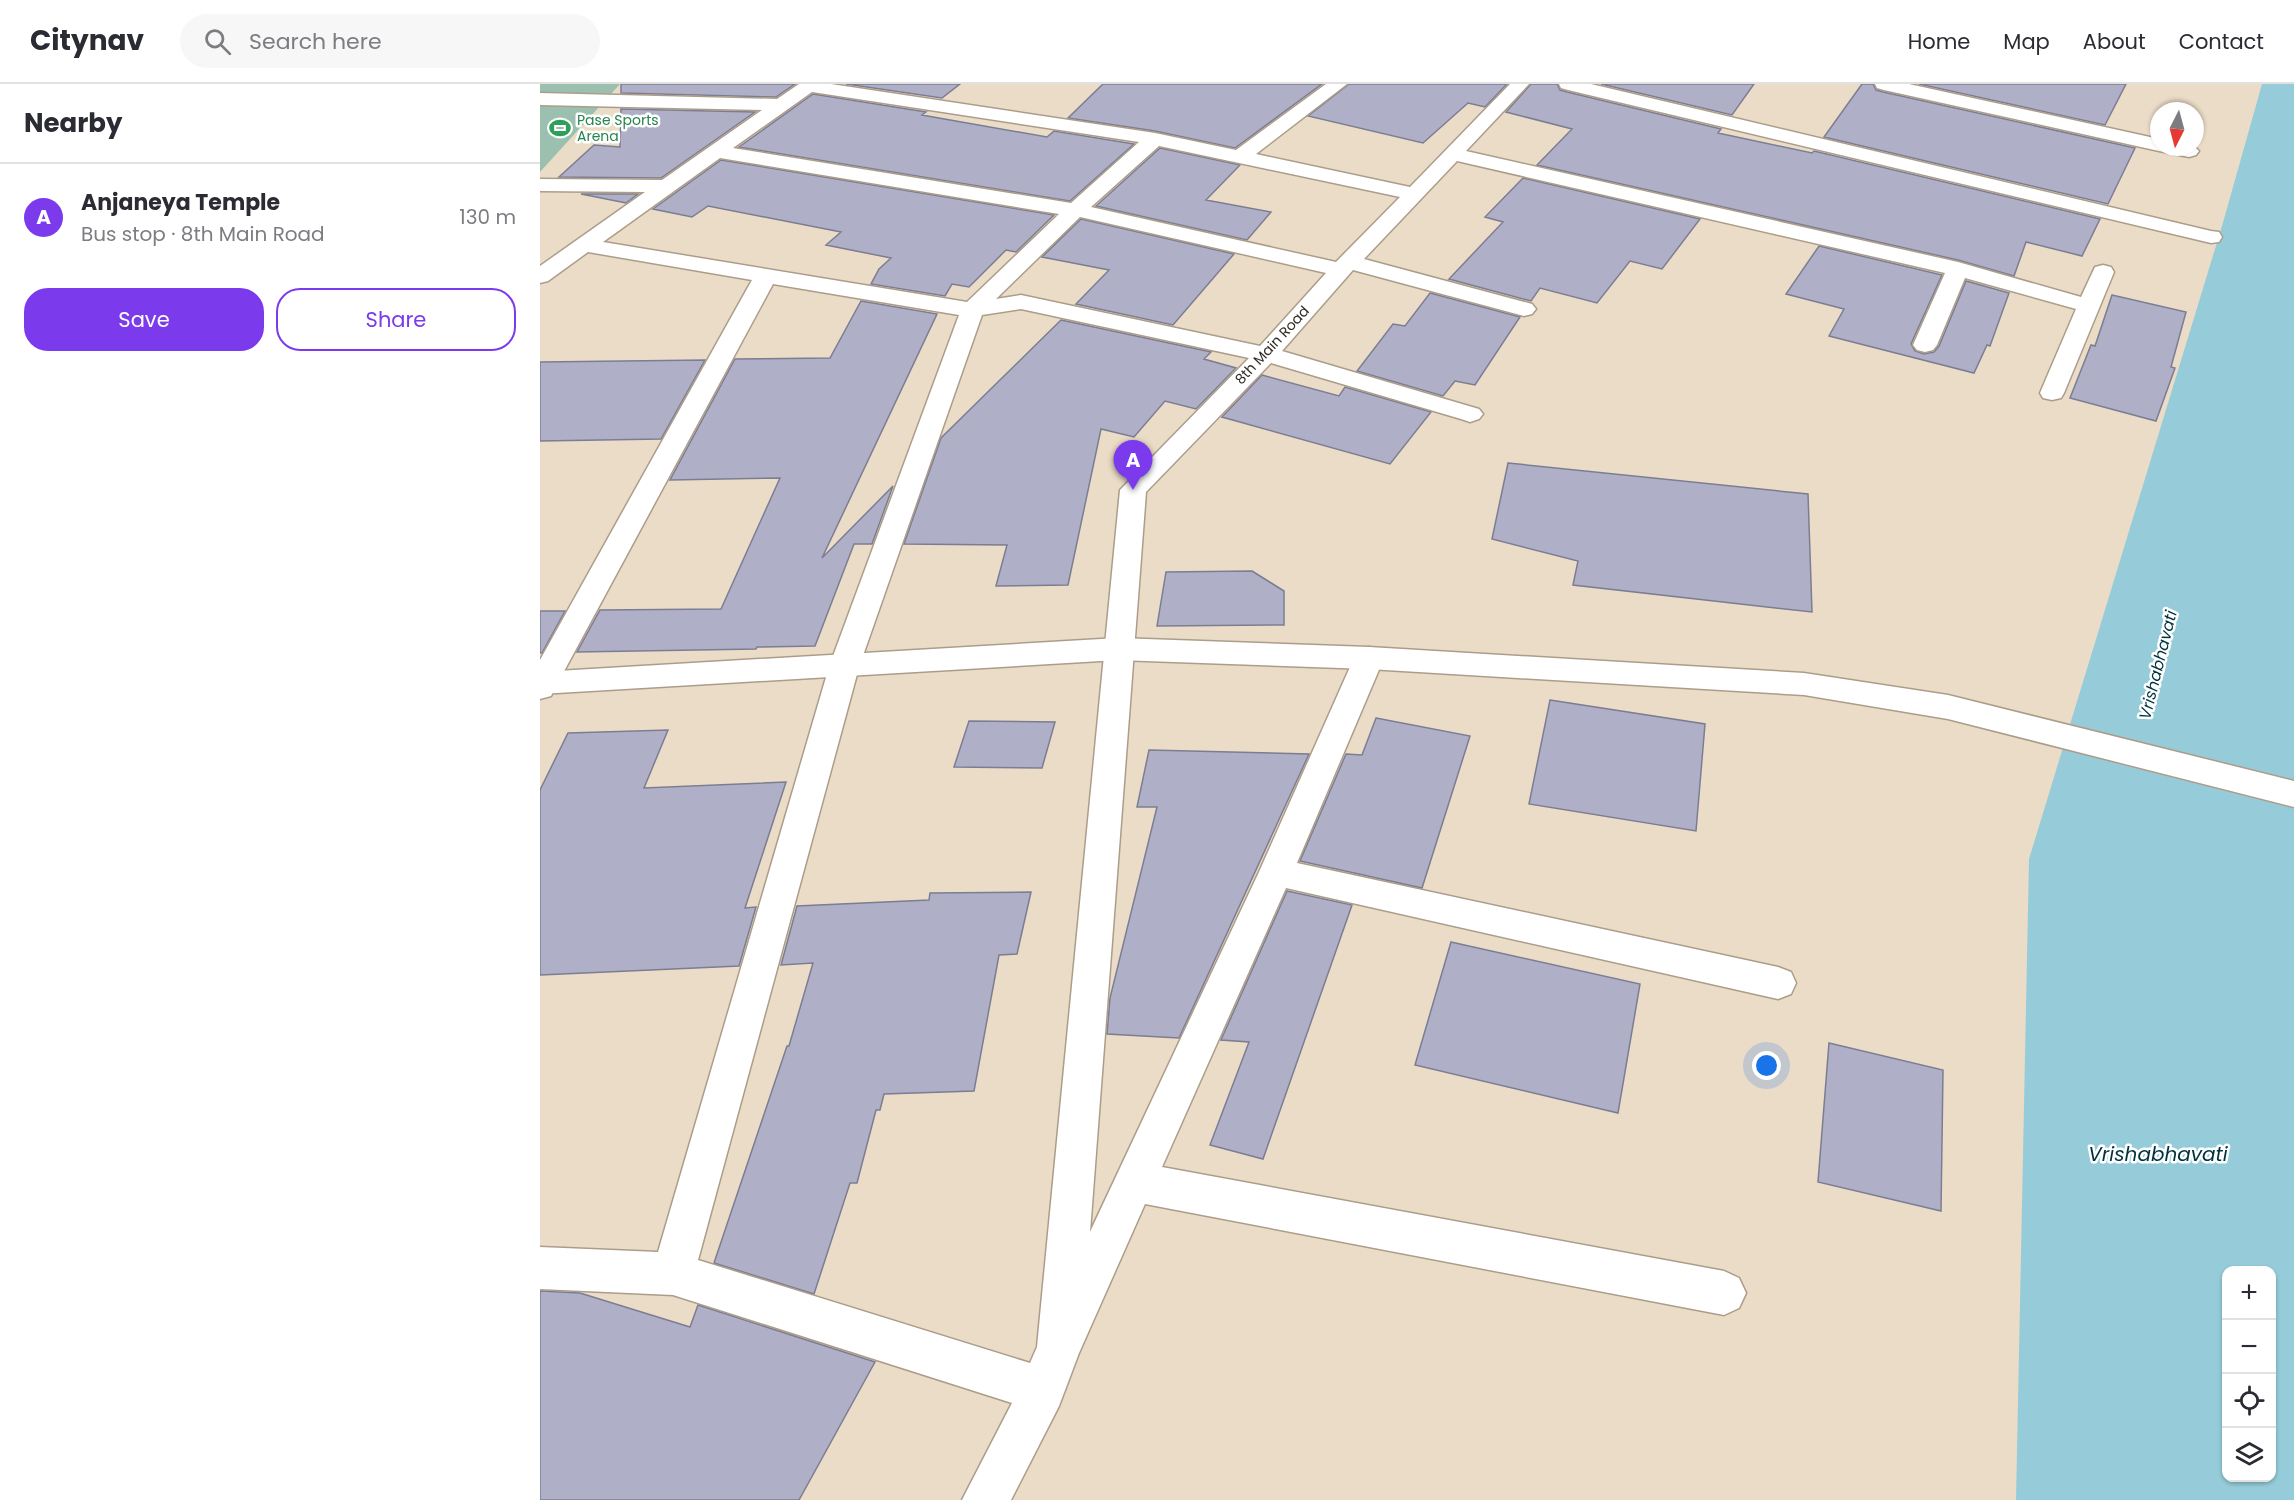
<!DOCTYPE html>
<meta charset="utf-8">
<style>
body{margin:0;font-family:Poppins,sans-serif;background:#f7f7f7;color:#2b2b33}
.controls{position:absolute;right:18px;bottom:18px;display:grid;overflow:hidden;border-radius:12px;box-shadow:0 2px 4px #0004}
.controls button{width:54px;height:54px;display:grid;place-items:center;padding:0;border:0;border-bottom:2px solid #e1e1e2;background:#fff;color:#2b2b33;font:30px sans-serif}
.compass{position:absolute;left:1610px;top:18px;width:54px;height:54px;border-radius:50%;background:#fff;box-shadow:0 2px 4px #0004;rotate:186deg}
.you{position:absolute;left:1227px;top:982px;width:21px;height:21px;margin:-15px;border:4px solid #fff;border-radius:50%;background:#1a73e8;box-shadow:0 0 0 9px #1a73e833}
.badge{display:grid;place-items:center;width:39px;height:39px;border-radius:50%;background:#7c3aed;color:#fff;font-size:20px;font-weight:700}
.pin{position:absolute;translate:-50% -50px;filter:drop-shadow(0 2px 3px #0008)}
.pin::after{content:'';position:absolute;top:32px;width:21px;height:18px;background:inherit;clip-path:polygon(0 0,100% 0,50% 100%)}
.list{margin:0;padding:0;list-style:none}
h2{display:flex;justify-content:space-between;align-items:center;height:78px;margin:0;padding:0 24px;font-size:26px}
h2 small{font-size:20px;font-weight:400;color:#7c7c81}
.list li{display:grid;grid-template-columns:39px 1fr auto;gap:18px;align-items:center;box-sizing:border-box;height:108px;padding:0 24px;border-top:2px solid #e1e1e2}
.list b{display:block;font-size:22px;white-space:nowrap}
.list p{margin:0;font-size:20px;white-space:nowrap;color:#7c7c81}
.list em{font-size:20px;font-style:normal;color:#7c7c81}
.actions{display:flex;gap:12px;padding:18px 24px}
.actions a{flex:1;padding:14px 0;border:2px solid #7c3aed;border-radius:24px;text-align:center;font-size:21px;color:#7c3aed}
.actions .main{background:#7c3aed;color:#fff}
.icon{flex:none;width:33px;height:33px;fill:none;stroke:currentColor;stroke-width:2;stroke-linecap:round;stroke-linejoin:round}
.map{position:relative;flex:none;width:1754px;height:1416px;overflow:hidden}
header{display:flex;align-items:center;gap:36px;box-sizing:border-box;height:84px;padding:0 30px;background:#fff;border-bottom:2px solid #e1e1e2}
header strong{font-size:28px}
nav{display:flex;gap:33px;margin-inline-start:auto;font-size:21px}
.search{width:420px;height:54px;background:#f7f7f7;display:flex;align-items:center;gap:15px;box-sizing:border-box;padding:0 21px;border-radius:33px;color:#7c7c81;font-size:22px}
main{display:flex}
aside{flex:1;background:#fff}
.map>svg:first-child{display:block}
.green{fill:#9cc0af}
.water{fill:#96ccd9;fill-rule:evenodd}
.building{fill:#afb0c7;stroke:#7c7d92;stroke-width:1.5}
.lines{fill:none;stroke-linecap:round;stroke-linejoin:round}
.minor-casing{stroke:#ac9d8a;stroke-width:3}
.tertiary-casing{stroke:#ac9d8a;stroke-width:3}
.minor{fill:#fff;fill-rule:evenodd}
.tertiary{fill:#fff;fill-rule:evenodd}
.labels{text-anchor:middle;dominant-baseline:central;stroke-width:5;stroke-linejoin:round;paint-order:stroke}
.far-leisure-label{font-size:14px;fill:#27864d;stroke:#fff;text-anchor:start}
.far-street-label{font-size:14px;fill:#322c24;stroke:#fff}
.water-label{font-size:16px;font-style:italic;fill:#00333d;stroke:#fff}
.near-water-label{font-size:20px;font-style:italic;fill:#00333d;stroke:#fff}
</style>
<header>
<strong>Citynav</strong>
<div class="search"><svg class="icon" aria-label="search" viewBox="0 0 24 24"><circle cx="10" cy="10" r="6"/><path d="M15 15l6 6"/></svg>Search here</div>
<nav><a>Home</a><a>Map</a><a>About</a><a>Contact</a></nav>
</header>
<main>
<aside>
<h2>Nearby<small></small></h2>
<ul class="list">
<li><span class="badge">A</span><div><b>Anjaneya Temple</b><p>Bus stop · 8th Main Road</p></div><em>130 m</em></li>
</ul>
<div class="actions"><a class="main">Save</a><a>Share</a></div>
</aside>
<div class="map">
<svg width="1754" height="1416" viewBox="0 0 1754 1416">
<rect width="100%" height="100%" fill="#ebdcc7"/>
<path class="green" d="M0,0h80l-80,88z"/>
<path class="water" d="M1722,0h32v1416h-278l13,-641 193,-633zM1686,1186h46v208h-46z"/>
<path class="building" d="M81,0h174l-19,13 -155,-4z
M306,0h114l-18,14z
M563,0h219l-87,64 -80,-17 -87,-13z
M809,0h158l-22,23 -17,-4 -45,40 -115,-27z
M991,0h26l3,6 7,2 154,37 -3,4 94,20 2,-2 286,68 -18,37 -56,-14 -12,34 -56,-16 -421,-95 35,-36 -66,-17z
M1061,0h153l-22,31z
M1322,0h11l3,6 7,2 252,56 -27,56 -284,-67z
M1379,0h207l-21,41z
M273,10l113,18 -4,3 125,22 7,-6 80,13 -64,57 -331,-54z
M81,25l134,3 -94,66 -102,-1 35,-32 26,2z
M620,64l80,17 -34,35 65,12 -24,28 -151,-34z
M181,76l333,55 -38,37 -10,-2 -37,37 -17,-3 -7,12 -74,-12 8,-15 12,-11 -65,-13 15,-13 -133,-26 -16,11 -39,-8z
M983,94l177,41 -38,50 -32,-8 -33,42 -57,-15 -9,13 -82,-22 54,-57 -18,-5z
M41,110h57l-12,9z
M541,135l153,35 -61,71 -97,-21 33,-34 -67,-13z
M1279,162l123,29 -31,69 4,7 9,3 10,-2 5,-6 27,-65 43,12 -19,53 -3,-1 -13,28 -145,-37 15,-27 -58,-15z
M890,209l90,24 -45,68 -20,-4 -12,15 -86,-25 36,-47 12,2z
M1572,211l74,17 -15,55 4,1 -19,53 -86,-23 21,-53 4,1z
M321,217l76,13 -115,244 71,-72 -21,58h-18l-39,102 -58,1 -1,2 -179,3 23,-42 121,-1 59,-131 -110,2 65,-121 95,-1z
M521,236l150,32 -7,7 32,9 -40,41 -31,-8 -31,36 -33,-8 -33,156 -72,1 11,-41 -103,-1 37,-106z
M165,276l-44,79 -121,2v-79z
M722,291l77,21 6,-9 86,25 -41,52 -168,-47z
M968,379l300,31 4,118 -239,-27 5,-24 -86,-22z
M712,487l32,20v34l-127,1 9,-54z
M0,527h25l-23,42h-2z
M1010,616l155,24 -9,107 -167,-27z
M836,634l94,18 -48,152 -122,-27 46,-107 16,1z
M429,637l86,1 -13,46 -88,-1z
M128,646l-24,58 142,-6 -41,126 11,-1 -17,59 -199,9v-185l28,-57z
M609,666l160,4 -130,284 -72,-4 3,-36 47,-191h-20z
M747,807l65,14 -89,254 -53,-14 39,-103 -28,-2z
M491,808l-14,62 -18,1 -25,136 -90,3 -4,16h-4l-19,73h-7l-36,111 -100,-31 73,-217h2l24,-83 -32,2 16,-59 132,-6 1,-7z
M911,858l189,42 -22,129 -203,-48z
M1289,959l114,27 -2,141 -123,-29z
M0,1207l40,2 110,34 8,-22 177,57 -76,138h-259z"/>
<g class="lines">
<defs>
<path id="minor" d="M259,0h32l324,49 81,17 90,-66h21l-91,70 154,33 100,-103h19l-63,67 492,111 123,35 14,-30 8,-2 8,2 3,5 -50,121 -3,5 -9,2 -9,-2 -3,-5 36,-84 -111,-31 -28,67 -4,5 -8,2 -8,-2 -4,-5 32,-72 -488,-112 -93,98 168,45 4,5 -4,5 -8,2 -171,-46 -71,81 197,58 4,5 -4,5 -9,3 -9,-3 -190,-56 -125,129 -56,740 169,-360 95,-214 4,-8 11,-3 11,3 4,8 -87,205 481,104 13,5 5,11 -5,11 -13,5 -492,-111 -124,279 562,104 15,7 7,15 -7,15 -15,7 -579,-111 -66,149 -20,53 -48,94h-49l50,-97 -339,-108 -133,-6v-42l118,5 171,-585 130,-352 -186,-31 -218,404 -4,8 -11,3v-39l212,-380 -164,-28 -40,29 -8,2v-17l105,-74 -105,-1v-12l122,1 100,-70 -222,-5v-12l237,6zM272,8l327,50 -68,61 -338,-55zM619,62l241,51 -64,65 -245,-55zM180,74l339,56 -92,88 -364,-60zM540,133l246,56 -66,73 -239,-51 -25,4zM481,225l228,49 -129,132 -83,857 -7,16 -332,-103 161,-593 123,-352z
M1019,0h32l620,147 8,1 3,5 -3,5 -8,1 -643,-153 -7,-2z
M1335,0h34l250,55v8h36l4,4 -3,4 -7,2 -30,-6 -275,-61 -7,-2z"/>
<path id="tertiary" d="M578,554l251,9 435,26 144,22 346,86v26l-346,-88 -144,-24 -435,-26 -251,-9 -578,34v-22z"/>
</defs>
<use href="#minor" class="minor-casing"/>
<use href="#tertiary" class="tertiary-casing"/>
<use href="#minor" class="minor"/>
<use href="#tertiary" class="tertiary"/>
</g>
<defs>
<symbol id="stadium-bare" viewBox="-9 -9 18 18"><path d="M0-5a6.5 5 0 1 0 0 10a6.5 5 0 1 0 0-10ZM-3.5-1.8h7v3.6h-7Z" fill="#2e9e5b" stroke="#fff" stroke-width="2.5" paint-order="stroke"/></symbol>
</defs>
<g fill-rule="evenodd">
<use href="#stadium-bare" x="5" y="29" width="30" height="30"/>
</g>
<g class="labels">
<g class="far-leisure-label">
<text x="37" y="36">Pase Sports<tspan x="37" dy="16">Arena</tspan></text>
</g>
<g class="far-street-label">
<text transform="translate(732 261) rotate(-47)">8th Main Road</text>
</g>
<g class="water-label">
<text transform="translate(1618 581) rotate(-76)">Vrishabhavati</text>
</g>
<g class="near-water-label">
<text x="1618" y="1070">Vrishabhavati</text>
</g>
</g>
</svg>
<div class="controls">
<button>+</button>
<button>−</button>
<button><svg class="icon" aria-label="locate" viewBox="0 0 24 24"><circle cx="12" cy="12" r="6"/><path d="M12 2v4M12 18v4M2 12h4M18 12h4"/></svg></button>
<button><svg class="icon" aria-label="layers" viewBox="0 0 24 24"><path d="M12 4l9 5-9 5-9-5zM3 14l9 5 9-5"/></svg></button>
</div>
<svg class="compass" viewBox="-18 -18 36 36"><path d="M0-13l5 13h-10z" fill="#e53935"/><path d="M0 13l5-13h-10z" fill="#7c7c81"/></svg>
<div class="you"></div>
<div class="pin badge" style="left:593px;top:406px">A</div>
</div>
</main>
